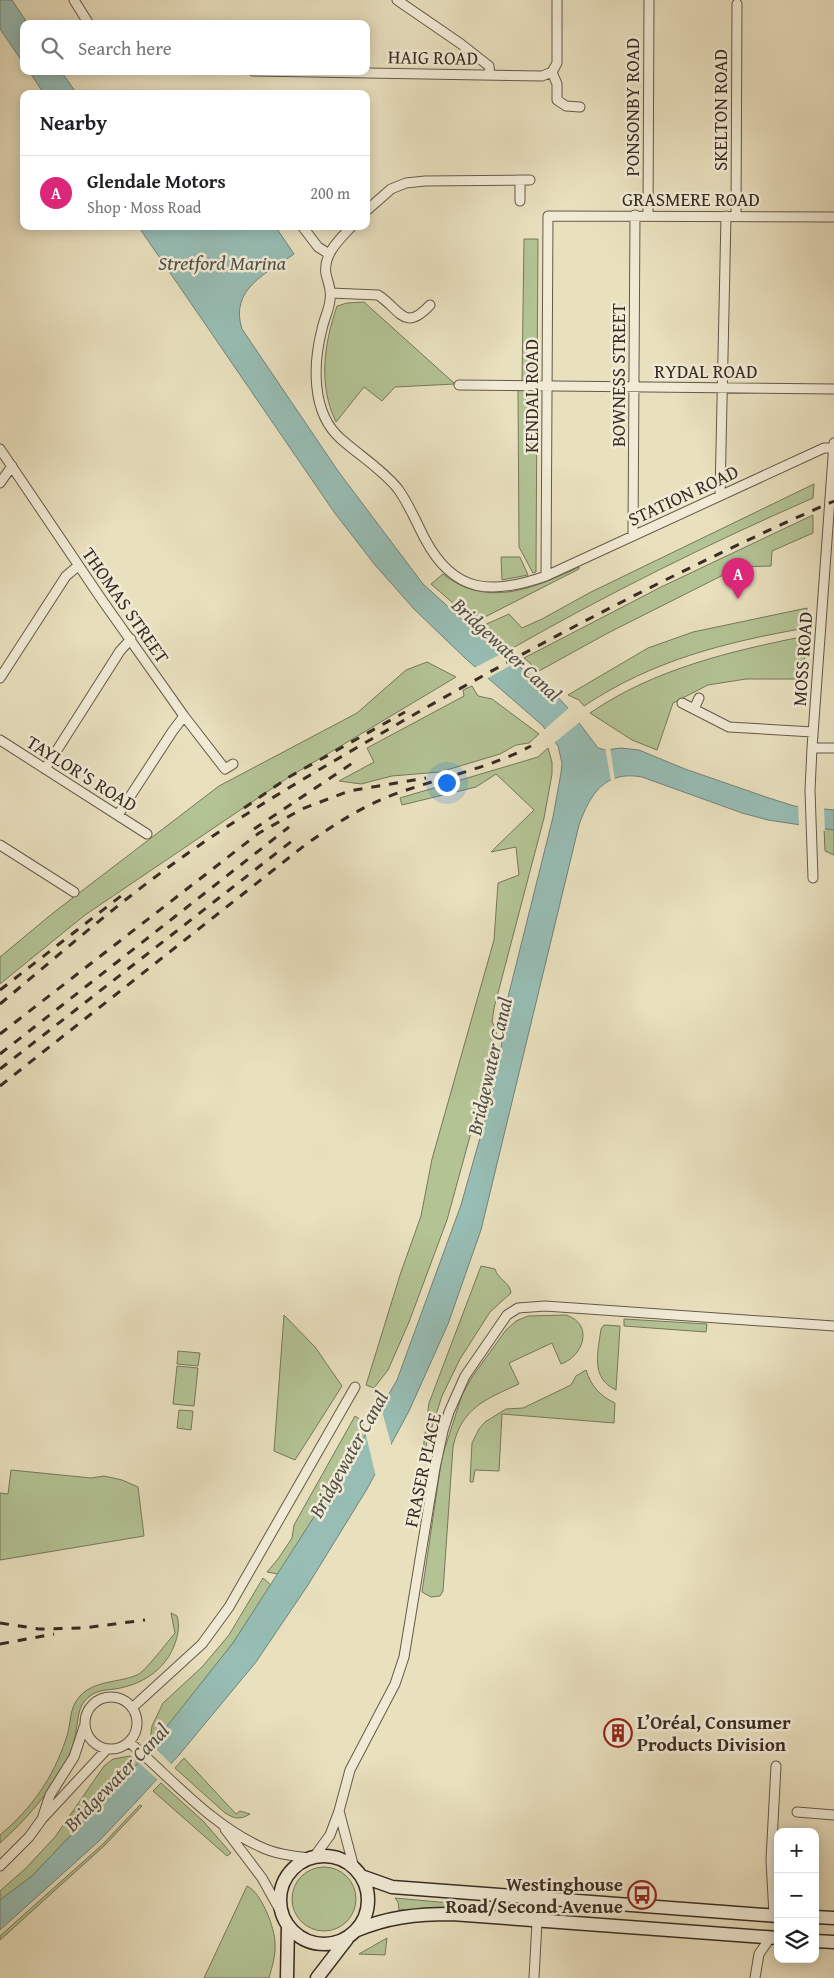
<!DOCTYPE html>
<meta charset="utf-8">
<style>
body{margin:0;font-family:"Gentium Book Plus",serif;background:#f6f6f6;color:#202124}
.controls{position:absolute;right:15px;bottom:15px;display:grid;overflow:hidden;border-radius:10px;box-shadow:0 2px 12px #0003}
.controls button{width:45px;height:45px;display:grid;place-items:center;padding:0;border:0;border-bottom:1px solid #e0e0e0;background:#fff;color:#202124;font:25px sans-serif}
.you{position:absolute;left:446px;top:782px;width:18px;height:18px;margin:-12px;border:4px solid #fff;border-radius:50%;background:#1a73e8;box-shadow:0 0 0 8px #1a73e833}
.badge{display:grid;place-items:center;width:32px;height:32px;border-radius:50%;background:#db2777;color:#fff;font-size:16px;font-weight:700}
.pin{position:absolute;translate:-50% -41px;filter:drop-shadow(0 1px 2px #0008)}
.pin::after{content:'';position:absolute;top:26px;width:18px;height:15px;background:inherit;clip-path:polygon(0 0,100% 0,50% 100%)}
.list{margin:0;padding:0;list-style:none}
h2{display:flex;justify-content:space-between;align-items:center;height:65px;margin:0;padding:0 20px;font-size:21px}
h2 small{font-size:16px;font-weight:400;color:#757577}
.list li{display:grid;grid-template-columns:32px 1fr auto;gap:15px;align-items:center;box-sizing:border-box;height:75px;padding:0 20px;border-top:1px solid #e0e0e0}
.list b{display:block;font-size:19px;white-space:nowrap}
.list p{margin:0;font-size:16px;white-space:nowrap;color:#757577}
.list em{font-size:16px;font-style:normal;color:#757577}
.icon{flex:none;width:28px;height:28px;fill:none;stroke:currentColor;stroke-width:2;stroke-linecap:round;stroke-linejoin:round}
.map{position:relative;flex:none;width:834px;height:1978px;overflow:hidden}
.search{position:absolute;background:#fff;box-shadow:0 2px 12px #0003;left:20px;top:20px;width:350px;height:55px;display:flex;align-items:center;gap:12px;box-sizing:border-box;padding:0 18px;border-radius:10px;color:#757577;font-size:19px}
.panel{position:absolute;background:#fff;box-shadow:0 2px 12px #0003;left:20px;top:90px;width:350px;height:140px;border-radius:10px}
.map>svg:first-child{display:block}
.green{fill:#b3c394;stroke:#76785c}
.water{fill:#97bdb4;stroke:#71837b}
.pier{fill:#e9e0be}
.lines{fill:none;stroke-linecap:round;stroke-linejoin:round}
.street-casing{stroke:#64594b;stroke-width:11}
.secondary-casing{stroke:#382c25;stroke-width:15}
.street{stroke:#f1ebd5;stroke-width:9}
.secondary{stroke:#f1ebd5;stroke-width:12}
.rail{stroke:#382c25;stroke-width:3;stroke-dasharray:9 9;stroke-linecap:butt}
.labels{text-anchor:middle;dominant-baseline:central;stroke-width:5;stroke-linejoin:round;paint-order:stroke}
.street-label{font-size:19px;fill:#382c25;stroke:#f1ebd5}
.poi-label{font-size:19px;font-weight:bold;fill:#382c25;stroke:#f1ebd5;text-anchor:start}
.water-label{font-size:20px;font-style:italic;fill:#505049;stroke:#f1ebd5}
</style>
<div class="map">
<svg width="834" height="1978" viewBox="0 0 834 1978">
<rect width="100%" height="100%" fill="#e9e0be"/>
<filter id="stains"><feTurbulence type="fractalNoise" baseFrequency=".004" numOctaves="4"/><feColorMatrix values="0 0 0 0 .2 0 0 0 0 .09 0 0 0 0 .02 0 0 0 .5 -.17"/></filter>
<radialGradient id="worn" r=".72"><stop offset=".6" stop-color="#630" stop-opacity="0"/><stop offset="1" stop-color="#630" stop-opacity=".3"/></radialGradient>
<path class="green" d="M524,239h14l-1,142h-15z
M364,302l91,82 -60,3 -13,14 -18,-14 -28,35c-18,-37 -12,-78 1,-116l10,-3z
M537,388l-1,184 -3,1 -14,-26 -1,-158z
M814,484l-1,14c-103,45 -204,95 -302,151l-31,-22 29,-13 13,14 20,-9 49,-27z
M813,515v18l-41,18 -1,15 -32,1 -133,67 -67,37 -15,-13 137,-71z
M501,557h19l8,18 -26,5z
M579,567v2l-104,53 -44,-38 12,-10c44,35 92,14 136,-7z
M807,608l-1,20c-80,14 -153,32 -222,78l-5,-6 -11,-5 80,-47 45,-16z
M806,636l-3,43h-57l-38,6 -35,18 -16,47 -25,-10 -42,-27c64,-44 141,-62 216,-77z
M427,662l29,15 -167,100 -204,138 -85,69v-27l53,-44 166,-127 138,-73 49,-43z
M472,686l6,10 14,3 47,35 -10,9 -13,2 -16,9 -60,18 -48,4 -31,8 -22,-3 35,-19 -7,-14 97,-52 -1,-6z
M548,748l4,14v12l-8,44 -50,190 -2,14 5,8 -5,26 -45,164 -38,102 -21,48 -14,18 -8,-3 34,-110 21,-59 11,-57 62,-219 4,-57 21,-8 -3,-28 -25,5 43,-42 -38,-36 -20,13 -74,18 -2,-7 138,-41z
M824,828l10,2v25l-9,-4z
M481,1266l14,3c3,11 15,13 16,24l-21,19 -30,47 -18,37 -20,62 7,-55z
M284,1315l31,32 27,39 -47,74 -21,-9z
M566,1315c28,9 18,41 -5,49l-9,-21 -43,20 10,21c-33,15 -58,24 -66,63l-10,144 -3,5 -9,1 -9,-5 20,-135 20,-62 10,-18 34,-47 10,-9 12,-5z
M624,1319l83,5 -1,8 -82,-6z
M604,1325l16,1 -4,64c-26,-12 -18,-38 -15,-61z
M178,1351l22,2 -2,13 -21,-2z
M177,1366l21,2 -4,38 -21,-2z
M586,1370c5,16 14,26 29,33l-1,20 -112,-9 -3,57 -24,-1 -2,12h-3l2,-39 7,-14 6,-7 21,-13 17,-1 48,-23 5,-9z
M179,1410l14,1 -2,19 -14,-2z
M355,1416l7,5 4,14 -88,139 -11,-2 11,-13 14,-21 2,-13z
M11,1470l80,8 13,-2 18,4 16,7 6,49 -144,24v-67l8,1z
M263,1578l8,7 -38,58 -81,103 -2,-5 2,-15 11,-23 39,-36 27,-32z
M171,1613l6,3c3,10 1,20 -3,30 -10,25 -33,39 -59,43 -9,1 -17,1 -25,7 -13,10 -11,21 -14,35 -1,9 -5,20 -9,29 -16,31 -41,60 -67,83v-8c32,-27 53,-57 66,-96 6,-16 2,-30 14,-43 15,-16 38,-13 57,-21 8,-3 31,-34 38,-42z
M130,1756l9,7 -10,11 -97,102 -32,24v-9l25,-22 30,-32 49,-71 9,-7z
M184,1758l52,56 4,-3 10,3c-10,6 -15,5 -25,-1l-50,-45z
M161,1783l42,38 28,32 -4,3 -74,-65z
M140,1805l2,1 -38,40 -104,94v-4l103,-92z
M292 1899a32 32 0 1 1 64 0a32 32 0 1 1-64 0Z
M247,1886c14,6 28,42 28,57 1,12 -3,24 -6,35h-65z
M395,1898l55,5v5l-51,2 -1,-8z
M454,1903l55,4 9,1v2l-4,3 -60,-5z
M387,1938l-2,17 -26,-1z"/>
<path class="water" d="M0,0h12l16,24h-4v40l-24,-35z
M29,71h32l16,23h-33z
M138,226h137l19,28c-27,19 -65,35 -52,75l96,142 85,113 63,57 69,53 12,13 31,41 7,2 16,-2 18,2 46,19 81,28 28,9 40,4v20l-66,-10 -26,-7 -100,-36c-37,-7 -52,17 -63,48l-98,405 -33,94 -39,87 -42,78 -59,96 -52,77 -77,93 -43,47 -37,39 -99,89v-30l32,-24 97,-102 104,-131 124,-193 40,-70 64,-175 28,-99 13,-64 4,-37 47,-188 8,-44 1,-10 -4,-17 -16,-21 -76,-66 -52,-50 -39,-44 -41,-53z"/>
<path class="pier" d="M505,652l12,10 -31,17 -12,-11z
M570,707l11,14 -27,22 -10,-13z
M605,747h5l5,34h-4z
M798,804l26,3 1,24 -26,-4z
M380,1404l12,43 -16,30 -11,-46z
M151,1744l21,21 -14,15 -21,-19z"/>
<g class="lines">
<defs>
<path id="street" d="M74,0l15,24
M397,0l64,44 28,22 1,9
M253,71l289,5 10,-4
M552,72l5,-9v-63
M552,72l5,12v16l9,6 14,1
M520,201v-21
M366,211l25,-22 15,-6 19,-2 105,-1
M648,215l1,-215
M736,216l1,-212
M302,226l16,21 11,7
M352,226c-13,14 -29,28 -26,48 2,9 6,16 4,26 -1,10 -6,19 -8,29 -9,35 -11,84 19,110 19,17 41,30 57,50 11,15 18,33 27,50 29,55 67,56 121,37l278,-128h10
M331,293l47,2c22,14 26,38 52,10
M459,385l375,4
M0,449l102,151 82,116 41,53 8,-5
M0,483l12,-17
M720,495l6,-279
M633,535l2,-320
M546,576l2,-360 286,1
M0,678l66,-102 12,-10
M682,703l47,24 84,5
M694,709l5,-11
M0,740l147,94
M812,748h22
M45,769l75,-118 11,-12
M118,815l54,-83 12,-16
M0,845l74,47
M813,878l-3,-88 2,-42 22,-305
M85 1723a26 26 0 1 1 52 0a26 26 0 1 1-52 0Z
M132,1708l70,-64 27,-37 126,-220
M129,1742c41,35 82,83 132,105 14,7 32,9 48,11
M339,1811l15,57
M797,1812l37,3
M42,1819l8,-24 24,-38 10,-30
M225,1829l37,49 19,34
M314,1857l16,-22 9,-24 11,-41 45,-86 9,-27 31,-189 8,-37 6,-19 16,-36 42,-61 11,-7 27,-2 289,20
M0,1866l29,-29 13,-18 65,-70
M774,1915l-3,-55 5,-94
M534,1978l3,-56
M755,1978l4,-24 11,-16"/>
<path id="secondary" d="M280 1900a44 44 0 1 1 88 0a44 44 0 1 1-88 0Z
M361,1876l31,11 386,29
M815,1917l19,1
M537,1922l2,-26
M355,1931c32,-14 62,-17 97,-17l326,24
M815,1941l19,1
M287,1978l1,-53
M317,1978l30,-39"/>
</defs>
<use href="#street" class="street-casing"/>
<use href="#secondary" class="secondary-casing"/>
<use href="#street" class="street"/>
<use href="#secondary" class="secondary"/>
<path class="rail" d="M244,808l45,-31 116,-65
M254,829l100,-67
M0,990l126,-98
M0,1004c60,-50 120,-103 184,-148 69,-49 143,-91 217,-134 141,-81 285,-156 433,-221
M0,1034l259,-201 43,-24 47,-18 77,-13
M0,1054l289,-227
M0,1069l297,-232
M0,1086l305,-241c30,-21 59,-40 93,-52 44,-16 92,-25 133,-47
M0,1623l39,6 45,-1 61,-8
M0,1644l54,-10"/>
</g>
<defs>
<symbol id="building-ring" viewBox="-11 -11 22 22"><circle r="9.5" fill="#f1ebd5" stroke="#8f2418" stroke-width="1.5"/><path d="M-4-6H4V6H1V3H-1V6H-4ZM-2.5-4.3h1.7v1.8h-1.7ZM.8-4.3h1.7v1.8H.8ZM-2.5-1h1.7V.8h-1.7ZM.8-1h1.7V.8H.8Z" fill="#8f2418"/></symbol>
<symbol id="bus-ring" viewBox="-11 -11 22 22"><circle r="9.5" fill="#f1ebd5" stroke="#8f2418" stroke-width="1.5"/><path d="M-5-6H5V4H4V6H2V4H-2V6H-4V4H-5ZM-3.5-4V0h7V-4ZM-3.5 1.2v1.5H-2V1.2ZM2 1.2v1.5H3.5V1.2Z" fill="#8f2418"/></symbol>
</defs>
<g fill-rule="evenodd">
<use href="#building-ring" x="602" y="1717" width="32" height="32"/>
<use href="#bus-ring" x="626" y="1879" width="32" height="32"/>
</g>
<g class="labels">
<g class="street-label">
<text transform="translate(433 57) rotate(1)">HAIG ROAD</text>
<text transform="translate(632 107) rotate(-90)">PONSONBY ROAD</text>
<text transform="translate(720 110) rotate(-90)">SKELTON ROAD</text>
<text x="691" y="199">GRASMERE ROAD</text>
<text x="706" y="371">RYDAL ROAD</text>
<text transform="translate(618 375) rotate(-90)">BOWNESS STREET</text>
<text transform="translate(531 396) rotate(-90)">KENDAL ROAD</text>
<text transform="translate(683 495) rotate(-25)">STATION ROAD</text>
<text transform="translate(126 605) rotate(55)">THOMAS STREET</text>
<text transform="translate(802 659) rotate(-86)">MOSS ROAD</text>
<text transform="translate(82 773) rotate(32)">TAYLOR'S ROAD</text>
<text transform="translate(422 1470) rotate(-78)">FRASER PLACE</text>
</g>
<g class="poi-label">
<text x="637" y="1722">L’Oréal, Consumer<tspan x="637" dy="22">Products Division</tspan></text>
<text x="623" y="1884" text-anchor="end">Westinghouse<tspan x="623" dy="22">Road/Second Avenue</tspan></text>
</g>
<g class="water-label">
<text x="222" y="262">Stretford Marina</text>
<text transform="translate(507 649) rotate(43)">Bridgewater Canal</text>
<text transform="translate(489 1066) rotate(-77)">Bridgewater Canal</text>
<text transform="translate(348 1454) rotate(-61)">Bridgewater Canal</text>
<text transform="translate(116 1777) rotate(-46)">Bridgewater Canal</text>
</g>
</g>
<rect width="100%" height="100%" filter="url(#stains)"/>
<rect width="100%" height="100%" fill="url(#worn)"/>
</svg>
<div class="controls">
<button>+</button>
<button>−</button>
<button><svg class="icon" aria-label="layers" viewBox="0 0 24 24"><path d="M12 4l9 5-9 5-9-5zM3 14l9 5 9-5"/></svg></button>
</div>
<div class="you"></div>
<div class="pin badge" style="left:738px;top:599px">A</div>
<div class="search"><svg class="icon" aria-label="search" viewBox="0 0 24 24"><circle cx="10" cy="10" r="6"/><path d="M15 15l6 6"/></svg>Search here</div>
<section class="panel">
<h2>Nearby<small></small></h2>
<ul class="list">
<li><span class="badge">A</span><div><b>Glendale Motors</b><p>Shop · Moss Road</p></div><em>200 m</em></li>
</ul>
</section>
</div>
